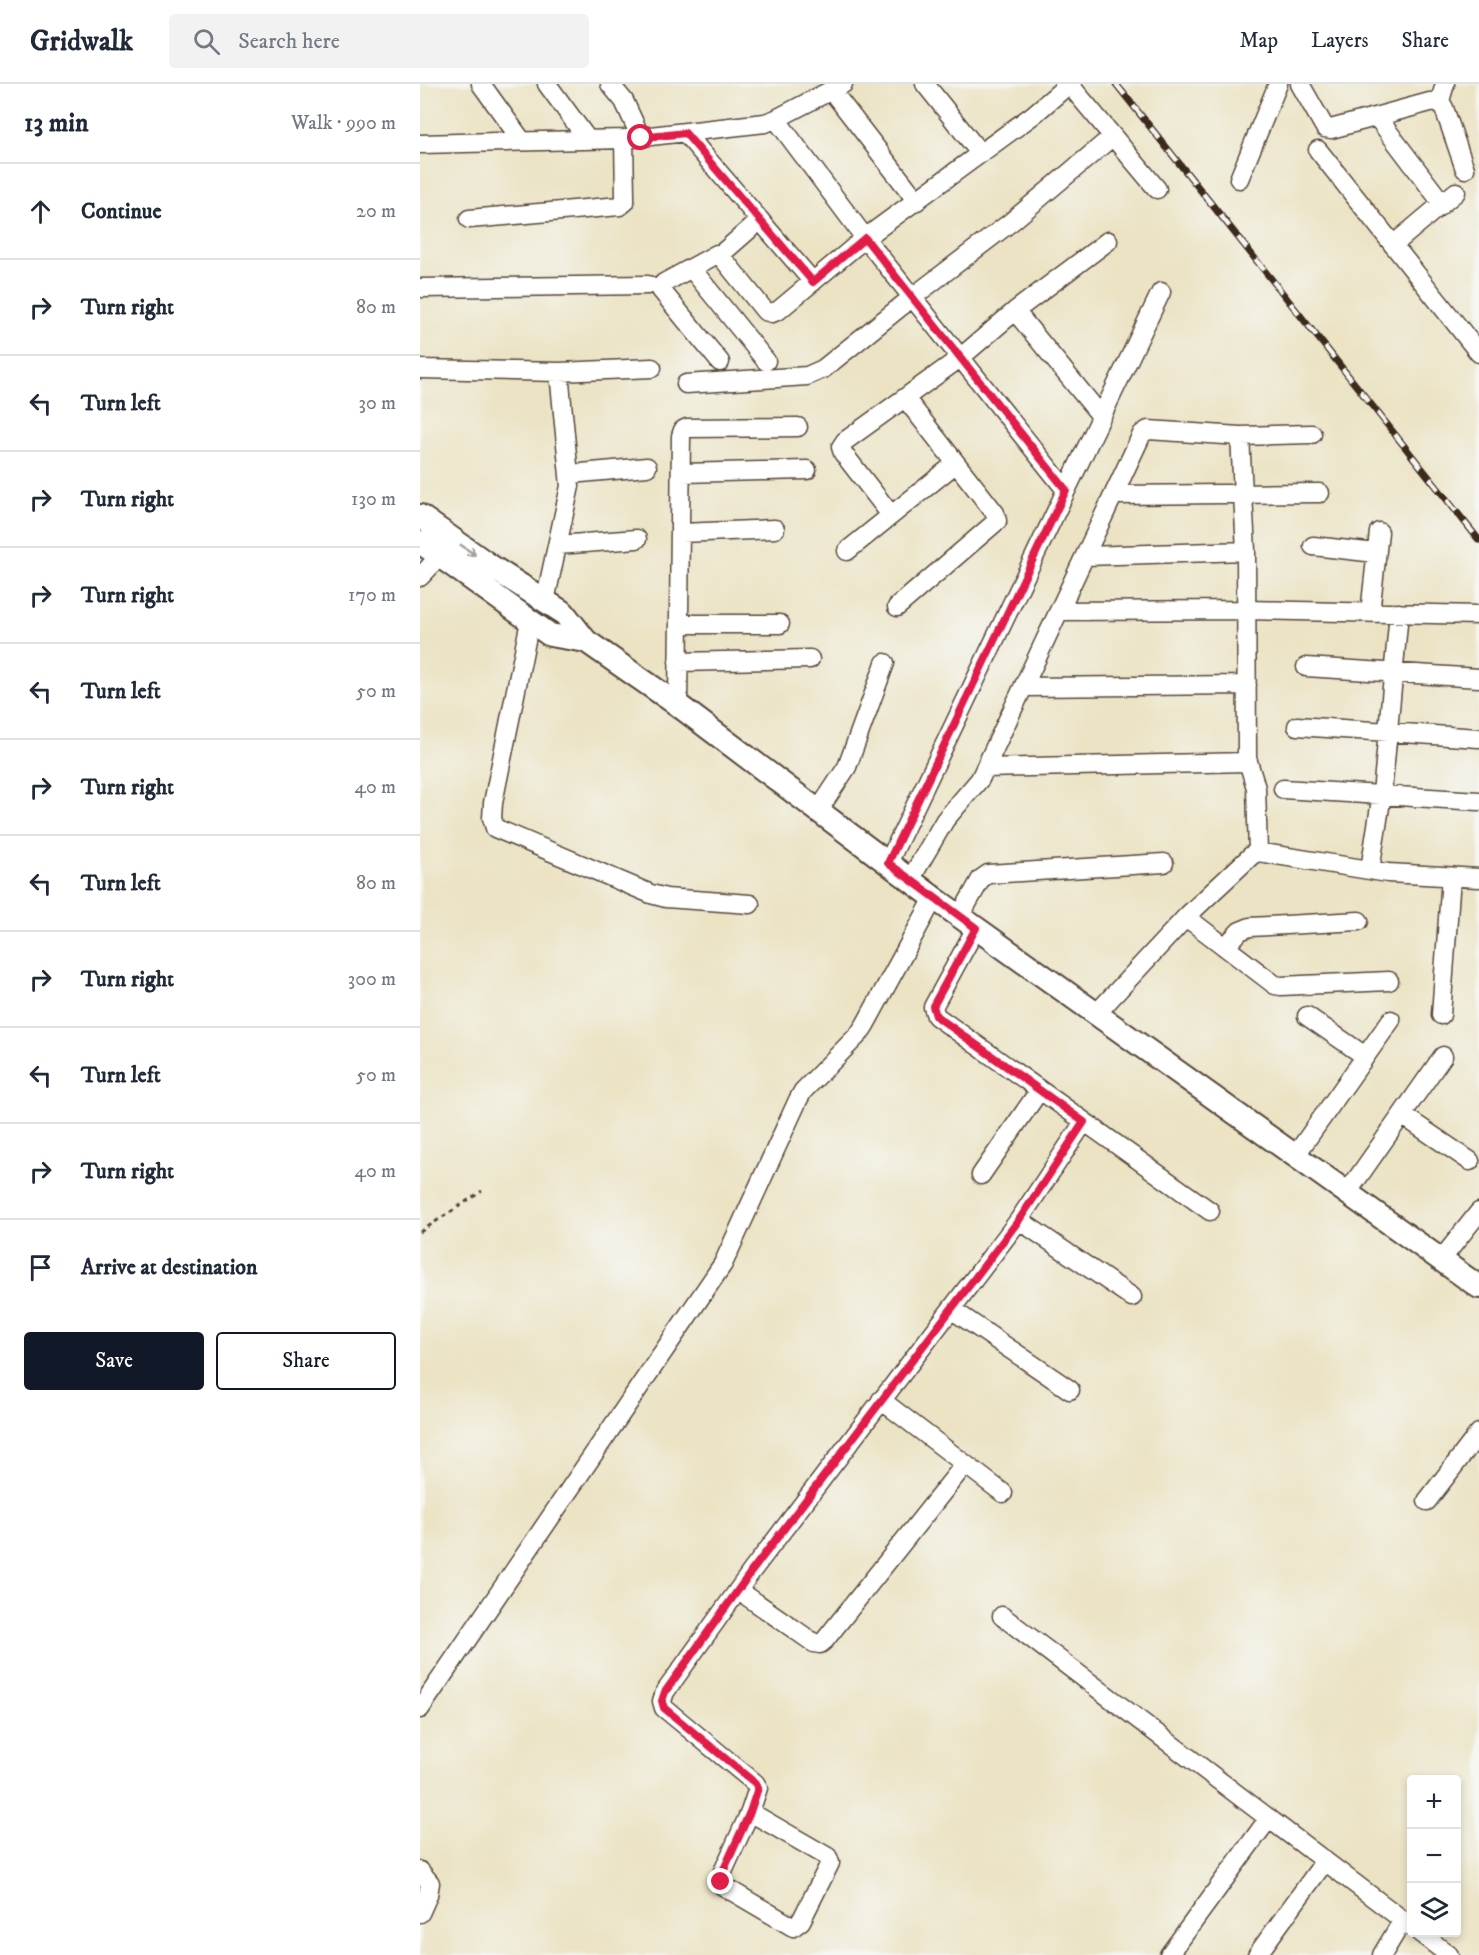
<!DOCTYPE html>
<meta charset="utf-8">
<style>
body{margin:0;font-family:"IM FELL DW Pica",serif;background:#f2f2f3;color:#1f2937}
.controls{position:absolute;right:18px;bottom:18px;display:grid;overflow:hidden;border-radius:6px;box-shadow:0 3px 9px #0003}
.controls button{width:54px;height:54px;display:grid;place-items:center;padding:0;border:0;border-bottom:2px solid #e0e1e3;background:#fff;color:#1f2937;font:30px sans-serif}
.stop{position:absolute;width:18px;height:18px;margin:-14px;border:4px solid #e11d48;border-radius:50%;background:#fff}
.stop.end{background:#e11d48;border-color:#fff;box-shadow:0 2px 6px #0008}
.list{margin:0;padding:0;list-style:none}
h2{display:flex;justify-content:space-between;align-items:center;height:78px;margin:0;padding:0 24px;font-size:26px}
h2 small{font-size:20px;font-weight:400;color:#747a83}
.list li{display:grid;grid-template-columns:39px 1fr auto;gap:18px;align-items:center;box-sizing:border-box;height:96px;padding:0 24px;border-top:2px solid #e0e1e3}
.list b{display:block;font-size:22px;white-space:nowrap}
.list em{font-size:20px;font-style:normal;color:#747a83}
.actions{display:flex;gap:12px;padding:18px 24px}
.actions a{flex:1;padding:14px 0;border:2px solid #111827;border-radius:6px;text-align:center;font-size:21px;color:#111827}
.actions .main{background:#111827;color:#fff}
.icon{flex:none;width:33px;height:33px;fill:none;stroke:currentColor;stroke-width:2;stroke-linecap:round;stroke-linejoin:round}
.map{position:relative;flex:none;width:1059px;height:1871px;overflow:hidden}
header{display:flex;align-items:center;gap:36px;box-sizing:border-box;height:84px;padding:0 30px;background:#fff;border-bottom:2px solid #e0e1e3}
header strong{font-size:28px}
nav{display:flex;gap:33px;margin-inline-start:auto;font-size:21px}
.search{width:420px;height:54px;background:#f2f2f3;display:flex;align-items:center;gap:15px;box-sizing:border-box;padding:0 21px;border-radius:6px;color:#747a83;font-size:22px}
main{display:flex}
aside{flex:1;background:#fff}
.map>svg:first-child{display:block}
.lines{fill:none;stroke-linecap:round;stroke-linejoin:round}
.minor-casing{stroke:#554637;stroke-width:21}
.major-casing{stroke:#554637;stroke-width:26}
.path{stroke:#554637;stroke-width:3;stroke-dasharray:4.5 4.5;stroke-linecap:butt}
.minor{stroke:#fff;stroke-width:18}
.major{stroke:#fff;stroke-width:22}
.rail-casing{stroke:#3b2a1e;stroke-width:7}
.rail{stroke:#f6f6f2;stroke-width:4.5;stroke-dasharray:14;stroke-linecap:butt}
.oneway{stroke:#a79f9a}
.route{stroke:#e11d48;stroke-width:8}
</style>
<header>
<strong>Gridwalk</strong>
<div class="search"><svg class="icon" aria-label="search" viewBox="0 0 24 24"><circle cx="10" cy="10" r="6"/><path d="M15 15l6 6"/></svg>Search here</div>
<nav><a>Map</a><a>Layers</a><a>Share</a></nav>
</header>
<main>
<aside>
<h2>13 min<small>Walk · 990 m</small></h2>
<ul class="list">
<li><svg class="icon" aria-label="ahead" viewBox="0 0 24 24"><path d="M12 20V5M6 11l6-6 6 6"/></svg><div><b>Continue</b></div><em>20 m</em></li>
<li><svg class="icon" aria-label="right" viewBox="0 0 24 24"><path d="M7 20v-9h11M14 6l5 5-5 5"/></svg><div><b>Turn right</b></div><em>80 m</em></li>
<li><svg class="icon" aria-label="left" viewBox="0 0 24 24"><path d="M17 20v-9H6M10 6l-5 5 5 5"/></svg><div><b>Turn left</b></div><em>30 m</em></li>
<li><svg class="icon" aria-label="right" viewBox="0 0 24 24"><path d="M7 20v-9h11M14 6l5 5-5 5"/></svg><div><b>Turn right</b></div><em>130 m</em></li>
<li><svg class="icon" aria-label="right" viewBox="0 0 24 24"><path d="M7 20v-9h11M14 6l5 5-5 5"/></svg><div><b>Turn right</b></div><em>170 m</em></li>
<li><svg class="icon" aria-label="left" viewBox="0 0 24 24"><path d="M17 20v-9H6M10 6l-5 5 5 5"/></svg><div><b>Turn left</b></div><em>50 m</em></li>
<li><svg class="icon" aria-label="right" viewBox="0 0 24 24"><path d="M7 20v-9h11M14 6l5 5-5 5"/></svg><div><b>Turn right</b></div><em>40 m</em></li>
<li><svg class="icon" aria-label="left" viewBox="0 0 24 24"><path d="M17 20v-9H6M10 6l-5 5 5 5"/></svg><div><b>Turn left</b></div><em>80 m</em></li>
<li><svg class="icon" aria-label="right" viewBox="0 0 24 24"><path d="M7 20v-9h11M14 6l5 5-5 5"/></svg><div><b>Turn right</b></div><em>300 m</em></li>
<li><svg class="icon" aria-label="left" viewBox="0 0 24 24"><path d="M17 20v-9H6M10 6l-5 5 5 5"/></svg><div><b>Turn left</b></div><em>50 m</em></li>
<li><svg class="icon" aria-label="right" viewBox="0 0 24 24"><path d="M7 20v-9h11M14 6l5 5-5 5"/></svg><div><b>Turn right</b></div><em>40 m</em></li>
<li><svg class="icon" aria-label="arrive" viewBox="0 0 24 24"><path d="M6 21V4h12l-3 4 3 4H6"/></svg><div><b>Arrive at destination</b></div></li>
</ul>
<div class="actions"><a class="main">Save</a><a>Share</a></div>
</aside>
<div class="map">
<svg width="1059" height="1871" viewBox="0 0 1059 1871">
<rect width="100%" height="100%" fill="#f6f6f2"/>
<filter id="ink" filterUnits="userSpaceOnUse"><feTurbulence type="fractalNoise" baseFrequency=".0167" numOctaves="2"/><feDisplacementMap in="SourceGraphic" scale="12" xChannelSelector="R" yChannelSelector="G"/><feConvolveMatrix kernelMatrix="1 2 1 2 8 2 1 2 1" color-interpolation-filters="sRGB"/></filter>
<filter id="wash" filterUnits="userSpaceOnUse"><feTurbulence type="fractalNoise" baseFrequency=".008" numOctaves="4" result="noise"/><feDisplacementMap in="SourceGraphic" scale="24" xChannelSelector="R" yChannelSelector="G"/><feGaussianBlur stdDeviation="1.35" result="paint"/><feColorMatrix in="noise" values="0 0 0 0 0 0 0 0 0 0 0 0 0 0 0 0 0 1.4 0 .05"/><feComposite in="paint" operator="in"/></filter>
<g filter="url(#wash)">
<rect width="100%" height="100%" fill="#ebe3c4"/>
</g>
<g filter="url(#ink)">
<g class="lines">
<defs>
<path id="minor" d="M61,0l41,57
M127,0l41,56
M190,0l14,17 17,37
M505,0l55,69
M649,0l88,105
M880,0l25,44 6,1 99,-27 10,-1 4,7 21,61
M412,7l85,110
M1020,17l5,-17
M957,33l65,86
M356,35l89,119 201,252
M265,49l128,149
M0,60l204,-5 141,-16 11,-4 67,-35
M898,66l161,203
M819,95l39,-95
M49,135l151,-13 5,-4v-5l-1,-58
M973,161l63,-53
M300,171l40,-35
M271,184l75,93
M0,204l228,-3
M595,227l86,105
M300,278l-59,-72v-4l3,-3 53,-29 3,1 45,56 7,2 7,-3 86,-72 168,-123 36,-31
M0,285l139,3 93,-4
M266,300l121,-8 16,-7 91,-73 97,-74 102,-86
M820,352l72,-2
M262,389l125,-3
M150,390l77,-7
M694,411l206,-2
M471,431l-48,-62 -2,-6 4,-6 115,-83 55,-47 93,-70
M261,449l94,-4
M138,461l79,-6
M893,462l63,7
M427,467l108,-87
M665,472l161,-5
M0,493l20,-21
M125,517l25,-115 -11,-114
M477,523l100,-86 -2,-8 -90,-115
M639,527l188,-1 232,5
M950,529l9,-81
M110,537l-37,182 -1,15 3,10 156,66 15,4 84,6
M259,540h101
M258,578l132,-3
M886,583l173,11
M603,603l224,-2
M258,621l3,-269 2,-6 4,-2 111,-1
M877,642l182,12
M565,684l263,-6
M863,705l196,12
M398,727l29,-44 38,-104
M468,779l273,-571
M950,786l12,-76 17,-181
M490,796l35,-60 35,-41 162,-345 6,-4 92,6 6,115 1,207 9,30 2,64
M540,832l21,-37 7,-5 176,-11
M766,833l89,68 6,1 108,-5
M556,844l-43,79 3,9 274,195
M805,863l15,-16 10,-4 109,-6
M676,930l92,-99 64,-60 6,-3 130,21 91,5
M1021,931l10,-138
M887,932l58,40
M982,1031l68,46
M875,1072l96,-136
M561,1091l58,-84
M927,1109l96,-137
M599,1136l113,77
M1021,1176l38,-48
M531,1225l119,81
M461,1316l122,93
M1007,1417l52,-68
M318,1506l76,53 6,1 5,-4 140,-176
M582,1532l410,311
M0,1625l303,-445 75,-164 5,-9 56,-57 6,-9 69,-127
M330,1728l78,45 2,6 -29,58 -8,6 -70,-41 -2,-10 29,-64 8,-24 -3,-5 -91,-75 -2,-7 3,-9 86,-120 268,-352 65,-98
M0,1787l10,12 -2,12 -8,18
M999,1848l30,23
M749,1871l100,-137
M837,1871l68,-94
M962,1871l21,-35"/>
<path id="major" d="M0,432l72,51 72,46 22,28 92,64 256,193 545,389
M0,458l130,93 36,6"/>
</defs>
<use href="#minor" class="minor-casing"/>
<use href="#major" class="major-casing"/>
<path class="path" d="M0,1148l62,-41"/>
<use href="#minor" class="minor"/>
<use href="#major" class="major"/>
<defs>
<path id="rail" d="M696,0l363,456"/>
</defs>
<use href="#rail" class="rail-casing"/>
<use href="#rail" class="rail"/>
</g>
<defs><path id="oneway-shaft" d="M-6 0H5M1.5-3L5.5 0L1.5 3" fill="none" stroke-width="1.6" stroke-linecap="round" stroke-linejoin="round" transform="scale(1.5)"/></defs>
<use class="oneway" href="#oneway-shaft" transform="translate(48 466) rotate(35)"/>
</g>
<g class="lines" filter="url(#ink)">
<path class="route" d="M221,54l44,-5 128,149 52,-44 201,252 -178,373 88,65 -43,78 3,10 148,106 -65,98 -268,352 -86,120 -3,9 2,7 91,75 3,5 -8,24 -29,64v6"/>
</g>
</svg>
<div class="controls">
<button>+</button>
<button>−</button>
<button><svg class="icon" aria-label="layers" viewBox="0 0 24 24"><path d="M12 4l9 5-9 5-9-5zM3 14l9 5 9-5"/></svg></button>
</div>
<div class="stop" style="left:221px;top:54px"></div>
<div class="stop end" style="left:301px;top:1798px"></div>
</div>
</main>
